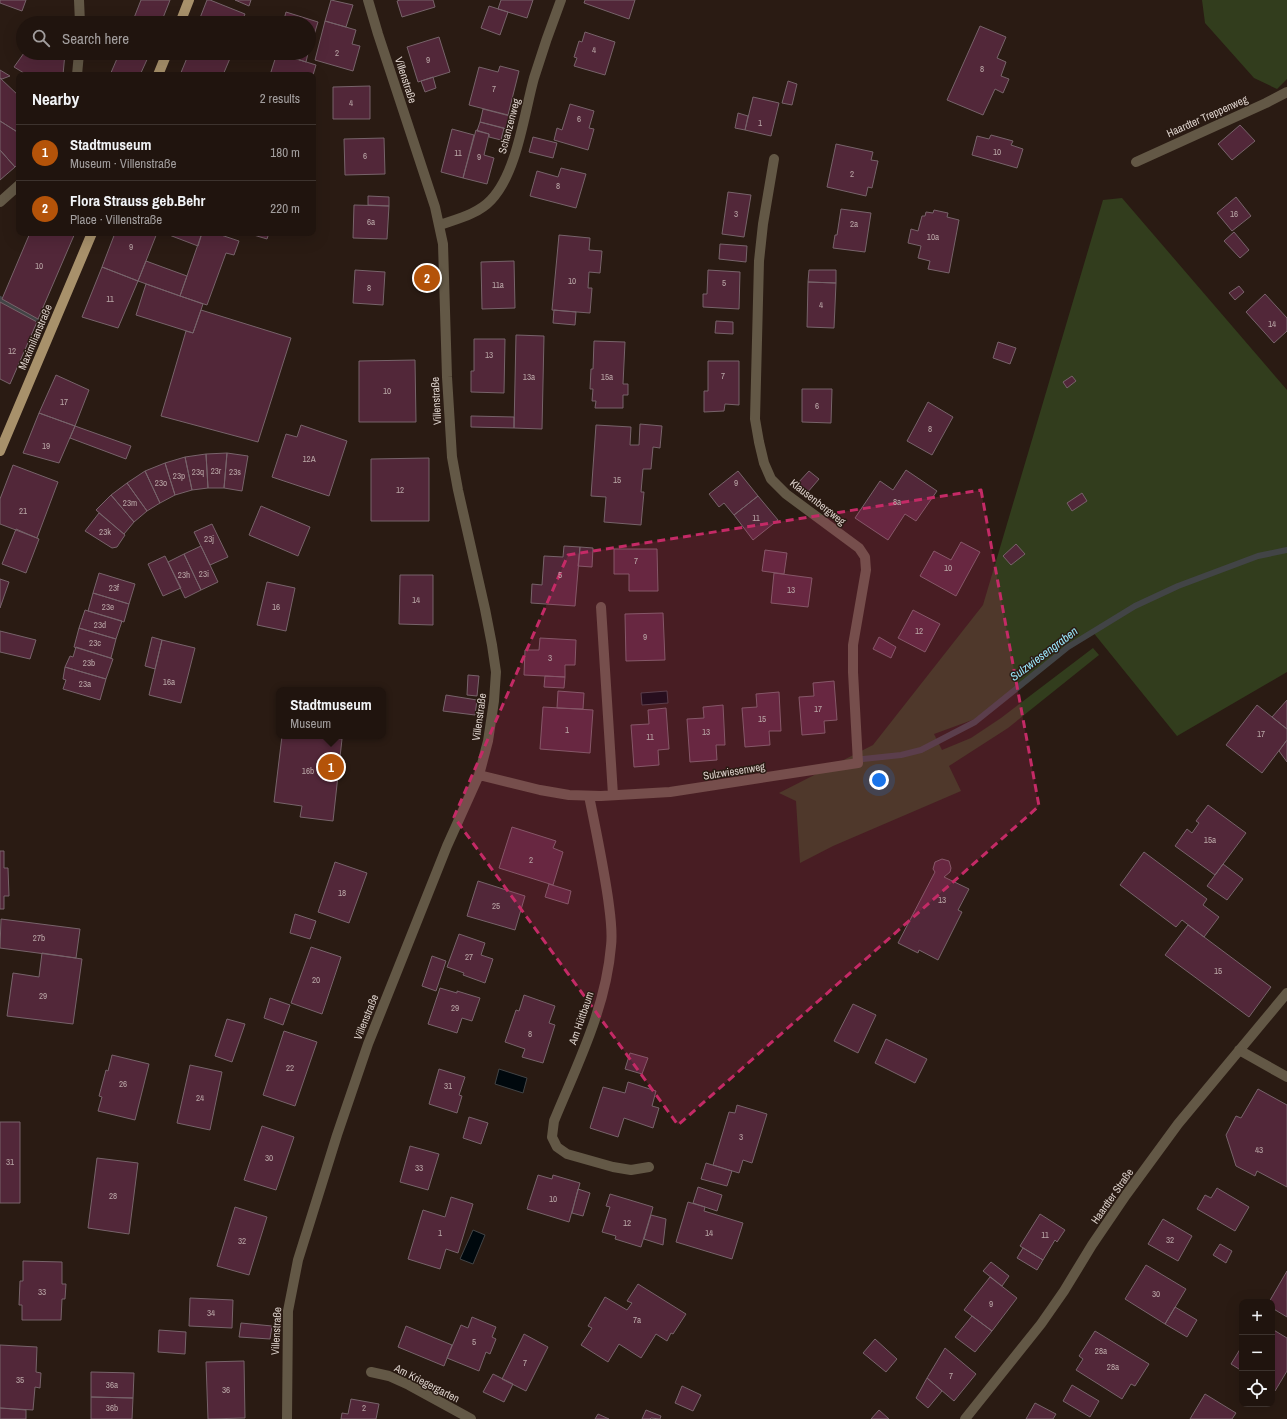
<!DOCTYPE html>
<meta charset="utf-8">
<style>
body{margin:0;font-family:"Archivo Narrow",sans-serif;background:#281d17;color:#f1f3f6}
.controls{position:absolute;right:12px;bottom:12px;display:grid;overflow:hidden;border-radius:8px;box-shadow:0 4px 16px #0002}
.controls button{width:36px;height:36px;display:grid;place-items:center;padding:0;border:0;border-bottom:1px solid #3d332e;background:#20140e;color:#f1f3f6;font:20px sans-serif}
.you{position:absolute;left:879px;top:780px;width:14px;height:14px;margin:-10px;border:3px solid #fff;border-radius:50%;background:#1a73e8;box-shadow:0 0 0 6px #1a73e833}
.badge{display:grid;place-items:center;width:26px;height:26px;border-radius:50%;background:#b45309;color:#fff;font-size:13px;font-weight:700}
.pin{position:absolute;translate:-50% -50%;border:2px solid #fff;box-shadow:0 1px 4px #0006}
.popup{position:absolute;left:276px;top:687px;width:110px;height:52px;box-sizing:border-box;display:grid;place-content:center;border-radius:8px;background:#20140e;filter:drop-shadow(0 1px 3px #0005);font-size:13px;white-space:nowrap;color:#a29e9e}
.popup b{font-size:15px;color:#f1f3f6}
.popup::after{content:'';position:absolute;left:50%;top:100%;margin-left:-8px;border:8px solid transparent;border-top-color:#20140e}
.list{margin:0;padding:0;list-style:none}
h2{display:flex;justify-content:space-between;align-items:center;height:52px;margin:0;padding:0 16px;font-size:17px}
h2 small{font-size:13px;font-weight:400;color:#a29e9e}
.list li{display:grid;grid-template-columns:26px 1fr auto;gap:12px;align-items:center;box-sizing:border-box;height:56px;padding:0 16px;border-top:1px solid #3d332e}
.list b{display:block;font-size:15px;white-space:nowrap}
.list p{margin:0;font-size:13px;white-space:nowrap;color:#a29e9e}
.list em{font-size:13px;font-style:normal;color:#a29e9e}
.icon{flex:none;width:22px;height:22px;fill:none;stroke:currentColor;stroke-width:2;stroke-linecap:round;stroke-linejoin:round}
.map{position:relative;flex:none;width:1287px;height:1419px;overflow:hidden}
.search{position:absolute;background:#20140e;box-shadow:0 4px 16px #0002;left:16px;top:16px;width:300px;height:44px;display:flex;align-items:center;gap:10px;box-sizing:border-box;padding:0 14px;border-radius:22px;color:#a29e9e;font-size:15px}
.panel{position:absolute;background:#20140e;box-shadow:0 4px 16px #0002;left:16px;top:72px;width:300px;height:164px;border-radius:8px}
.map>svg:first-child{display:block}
.green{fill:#323d1d}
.water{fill:#00080d;stroke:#424446}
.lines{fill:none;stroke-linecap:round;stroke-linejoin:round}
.stream{stroke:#424446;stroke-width:6}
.building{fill:#522739;stroke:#77636a}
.minor{stroke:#635846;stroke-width:10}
.major{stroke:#a8916b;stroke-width:10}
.marked{fill:#c42a66;fill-opacity:0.2;stroke:#c42a66;stroke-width:3;stroke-dasharray:8 5;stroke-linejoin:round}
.labels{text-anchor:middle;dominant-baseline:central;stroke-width:3;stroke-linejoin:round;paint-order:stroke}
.number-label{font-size:9px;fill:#b9a6a6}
.street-label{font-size:11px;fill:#dbd0ca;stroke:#2a1b13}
.water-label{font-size:12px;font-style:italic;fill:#98e4f8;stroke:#2a1b13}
</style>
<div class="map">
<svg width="1287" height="1419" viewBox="0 0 1287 1419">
<rect width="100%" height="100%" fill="#2a1b13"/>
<path class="green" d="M1202,0h85v79l-10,10 -23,-11 -49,-55z
M1122,198l165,192v282l-110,64 -85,-105 -25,15 -92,73 -41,15 8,16 29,-12 30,-20 92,-70 6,7 -91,73 -59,38 12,25 -128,55 -33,17 -4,-62 -17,-8 94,-48 110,-140 120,-405z"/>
<path class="water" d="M667,691l1,12 -26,2 -1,-12z
M499,1069l28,9 -4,15 -28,-9z
M473,1230l12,5 -12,29 -13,-5z"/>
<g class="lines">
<path class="stream" d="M0,299l38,22
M863,759l38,-4 20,-5 54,-28 93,-75 67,-41 43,-20 80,-30 29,-6"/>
</g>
<path class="building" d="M0,0h26l-4,11 -22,-8z
M141,0h29l-9,23h-29z
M207,0h3l35,14 -4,9h-43z
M235,0h16l-2,6z
M331,0l22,5 -7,22 -21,-6z
M400,0h33l2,7 -33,10 -5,-16z
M501,0h32l-6,18 -29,-9z
M585,0h50l-6,19 -45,-16z
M489,6l19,6 -8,23 -19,-7z
M286,12l32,10 -9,29v-28h-26z
M325,21l31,9 -4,14 8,2 -7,25 -38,-11z
M980,26l26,11 -9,21 9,4 -5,14 8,3 -6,14 -8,-4 -12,26 -36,-15z
M585,32l30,10 -10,33 -31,-9 3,-8 -3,-1 5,-16 3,1z
M439,37l11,35 -32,10 -11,-35z
M24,53h41l-2,22h-36l-13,-8z
M115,53h35l-10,22h-30l9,-21z
M189,53h35l7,3 -8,19h-43z
M277,53l39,12 -3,10h-43z
M278,53h30l-2,9z
M500,66l19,5 -11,44 -39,-10 10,-38 19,5z
M0,70l10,6 -8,3 -2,-1z
M433,77l3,11 -11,4 -4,-11z
M0,78l19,18v37l-19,-12z
M788,81l9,3 -5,21 -10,-2z
M370,86v33h-37v-32z
M753,97l26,6 -8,33 -26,-6z
M570,104l24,7 -5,17 5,1 -6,21 -34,-10 3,-12 5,2z
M483,109l27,7 -4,13 -26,-7z
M738,113l10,3 -3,14 -10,-2z
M0,121l19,12v30l-4,4 -15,-17z
M480,122l24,6 -3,12 -12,-3v-3l-12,-3z
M1240,125l15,16 -23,19 -14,-16z
M452,129l22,6 -11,43 -22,-6z
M476,130l13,4 -5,21 10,3 -7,26 -24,-6z
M991,135l22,6 -2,4 12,4 -6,19 -45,-13 5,-19 12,3z
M533,137l24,6 -4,15 -24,-6z
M384,138l1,36 -40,1 -1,-36z
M836,144l37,8 -2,8 7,1 -6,27 -4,-1 -2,9 -39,-9z
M0,150l15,17 -15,13z
M561,168l25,6 -10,34 -46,-12 7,-25 21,6z
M728,192l23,3 -7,42 -22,-3z
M368,196l21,1v9l-21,-1z
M1236,197l15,19 -19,15 -15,-18z
M354,205l35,1 -2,33 -34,-1z
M841,209l30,4 -6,39 -32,-4 2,-13h2z
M934,210l14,3 -1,4 12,3 -10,53 -21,-4 2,-8 -12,-3 3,-12 -13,-3 3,-14 7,2 4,-15h3l1,-4 7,1z
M1234,232l15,18 -9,8 -16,-17z
M30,233h45l-37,86 -36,-20z
M115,233h42l-19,48 -36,-14z
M164,233h38l-4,13z
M202,233h13l24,8 -5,14 -8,-2 -19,52 -27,-9z
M247,233h22l-2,6z
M559,235l31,3 -1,12 13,1 -2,22 -11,-1 -1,16h4l-2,25 -38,-3z
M720,244l27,2 -1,16 -27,-3z
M146,261l41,15 -7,20 -42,-15z
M514,261l1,47 -33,1 -1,-47z
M102,267l36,14 -20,47 -36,-11z
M355,270l30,2 -2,33 -30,-2z
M708,270l32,2 -1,37 -36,-2v-13h4z
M809,270h27v13l-28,-1z
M808,282l28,1 -2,45 -27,-1z
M146,284l57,20 -10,29 -57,-18z
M1239,286l5,6 -9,8 -6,-7z
M1265,294l22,24v13l-13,12 -28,-31z
M0,302l37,20 -27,62 -10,-5z
M201,310l90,28 -33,104 -97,-26 25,-85 7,2z
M554,310l22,2 -1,13 -22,-2z
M716,321l17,1v12l-18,-1z
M516,335l28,1 -2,93 -28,-1z
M474,339h31l-1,54 -33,-1v-21h3z
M594,341l31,1 -2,42h5v11h-5v13h-28l1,-7h-4l1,-12h-3l1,-20h2z
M998,342l18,6 -6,16 -17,-6z
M415,360l1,62h-57v-61z
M708,361h31v44l-14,-1 -1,7 -20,1v-21h4z
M56,375l33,15 -14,36 -36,-13z
M1072,376l4,5 -9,7 -4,-6z
M802,389h30l-1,34 -29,-1z
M928,402l25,15 -21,38 -25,-14z
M39,413l36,13 -16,37 -36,-10z
M471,416l43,1v11l-43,-1z
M640,424l22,2 -2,22 -7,-1 -2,22h-8l-2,23h3l-3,33 -37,-3 2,-25 -15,-1 5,-71 35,2 -1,18h9z
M301,425l46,16 -18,55 -57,-19 14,-43 11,3z
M75,426l56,20 -5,13 -56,-21z
M227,453l-3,35h-16l-2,-34z
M227,453l21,3 -6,35 -18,-3z
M206,454l2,34 -16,2 -7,-33z
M185,457l7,33 -17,5 -10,-32z
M429,458v63h-58v-62z
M165,463l10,32 -15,8 -15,-32z
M13,465l45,17 -21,56 -37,-14v-25z
M906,470l31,21 -21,30 -11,-7 -17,26 -33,-22 25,-37 13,9z
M145,471l15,32 -13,8 -20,-28z
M738,471l20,25 -24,19 -10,-12 -5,4 -10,-13z
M809,471l10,8 -12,14 -10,-9z
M127,483l20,28 -13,11 -23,-27z
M1082,493l5,8 -15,10 -5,-8z
M111,495l23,27 -10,12 -28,-24z
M758,496l20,24 -25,20 -19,-25z
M261,506l49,21 -12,29 -49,-21z
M99,513l26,22 -8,12 -5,1 -27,-17z
M212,524l16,33 -18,8 -16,-33z
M16,529l23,10 -13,34 -24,-9z
M961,542l19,10 -24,44 -36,-20 14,-25 17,9z
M1016,544l9,10 -14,11 -8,-9z
M201,546l17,36 -17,8 -17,-36z
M564,546l16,1 -5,59 -44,-3 1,-19 10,1 2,-29 19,1z
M580,547l13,1 -1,19 -14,-1z
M614,549h43l1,42h-29v-17h-15z
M765,550l22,3 -3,21 -22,-3z
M184,554l17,36 -16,8 -17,-36z
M165,556l16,32 -18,8 -15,-32z
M99,573l36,11 -6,20 -36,-11z
M774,573l38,5 -4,29 -37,-4z
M400,575h33v50l-34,-1z
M0,579l9,3 -9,26z
M267,582l28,6 -9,43 -29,-6z
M93,593l36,11 -5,18 -36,-11z
M85,610l37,11 -6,18 -37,-11z
M913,610l27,14 -15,28 -27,-14z
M663,613l2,47 -39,1 -1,-47z
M79,628l37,11 -5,19 -37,-11z
M0,631l36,9 -6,19 -30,-7z
M152,637l10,3 -7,29 -10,-3z
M879,637l17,10 -5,11 -18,-9z
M540,638l36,2 -1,25h-10v12l-41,-2 1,-25h14z
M162,640l33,8 -14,55 -32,-8z
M76,647l37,12 -7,20 -41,-12 5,-11 3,1z
M65,667l41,12 -6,21 -37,-11 3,-9 -3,-1z
M468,675l11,1 -2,20 -10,-1z
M545,676l20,1 -1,11 -20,-1z
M834,681l3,39 -13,1 1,12 -23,2 -3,-38 15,-1 -1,-13z
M558,691l26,2 -1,16 -26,-1z
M779,692l2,39h-12l1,14 -25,2 -3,-39 15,-1 -1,-13z
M446,695l31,5 -2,15 -32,-4z
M1287,700v29l-15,-12z
M723,705l2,40h-9l1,15 -27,2 -3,-43 17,-1 -1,-11z
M1257,705l30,24v11l-25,33 -36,-28z
M543,707l50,3 -3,43 -50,-4z
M666,708l3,41 -11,1 1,15 -25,2 -3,-42 18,-1 -1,-14z
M282,736h31l29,3 -9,82 -33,-4 2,-11 -28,-4z
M1287,740v22l-8,-11z
M1208,805l38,28 -31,42 -40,-29 12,-17 5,4 7,-10 -3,-2z
M512,827l44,14 -3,7 10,4 -10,33 -54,-17z
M0,851h4v17h4l1,28h-5v13h-4z
M1144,852l63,47 -4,6 16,12 -15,20 -22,-17 -6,7 -56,-42z
M942,859l7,2 2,7 -1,4 -6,5 25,12 -11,21 4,2 -24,48 -19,-10 -1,3 -20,-10 37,-71 -2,-3 2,-7z
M335,862l32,11 -18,50 -31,-11z
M1223,864l20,15 -16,21 -20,-14z
M478,881l47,15 -10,34 -48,-14z
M549,884l22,7 -3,13 -23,-7z
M295,914l21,7 -6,18 -20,-6z
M1,919l79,10 -4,29 -76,-10z
M1188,925l83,62 -22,30 -84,-62z
M459,934l26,9 -4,12 12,4 -8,24 -22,-8 1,-2 -17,-6z
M311,947l30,10 -19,57 -31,-11z
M42,953l40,6 -9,65 -66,-8 6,-43 26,4z
M432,956l14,5 -10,30 -14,-5z
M440,988l17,5v-2l23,7 -8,23 -10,-3 -5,15 -29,-9z
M524,995l31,11 -6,17 6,2 -12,38 -21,-6 3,-8 -20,-7 11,-32 3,1z
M270,998l20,7 -7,20 -19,-7z
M853,1004l23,11 -18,38 -24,-12z
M227,1019l18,5 -13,38 -17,-6z
M284,1031l33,11 -22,64 -32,-11z
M886,1039l41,20 -12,24 -40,-20z
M630,1053l18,5 -6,16 -17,-5z
M112,1055l37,9 -14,56 -37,-9 4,-14 -3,-1 7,-26 2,1z
M190,1065l32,7 -12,58 -33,-7z
M439,1069l26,8 -6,18 3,1 -5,17 -28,-9z
M628,1082l28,9 -4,15 7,2 -6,20 -29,-10 -6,19 -28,-9 13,-41 22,6z
M1258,1089l29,16v82l-30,-16 -2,5 -19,-10 -10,-31 10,-19 5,2z
M737,1105l30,9 -15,49 -9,-3 -4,13 -26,-8 16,-53 6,1z
M469,1117l19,6 -7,21 -18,-6z
M0,1122h20v81h-20z
M262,1126l32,11 -18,53 -32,-10z
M410,1146l29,8 -11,36 -28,-8z
M97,1158l41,5 -9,71 -41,-6z
M706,1163l26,8 -5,15 -26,-7z
M538,1175l14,4 1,-4 27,8 -11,39 -42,-13z
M698,1187l24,8 -5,16 -24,-8z
M1217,1188l32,19 -14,24 -38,-22 8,-14 6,3z
M578,1189l12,4 -7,23 -11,-3z
M610,1194l43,13 -12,40 -26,-8 1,-3 -14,-4 8,-25 -4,-1z
M451,1197l22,7 -15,49 -12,-4 -6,20 -32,-10 15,-49 22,7z
M688,1202l17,5 -1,4 39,12 -11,36 -56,-17z
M235,1207l32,10 -18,58 -32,-9z
M1040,1214l25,16 -8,12 -2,-2 -12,20 -23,-14z
M651,1215l15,4 -3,26 -19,-6z
M1163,1219l29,17 -14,25 -30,-17z
M1220,1244l12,7 -6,12 -13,-8z
M1023,1248l20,12 -6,10 -20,-12z
M23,1261l39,1v22h4l-1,15h-3l-1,21h-39v-15h-3l1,-24h3z
M991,1262l18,14 -7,10 -19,-15z
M1146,1265l40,24 -21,35 -40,-25z
M1287,1271v46l-15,-9v-6h-3z
M990,1277l27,21 -25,33 -28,-21z
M638,1284l48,30 -13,20 -2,-1 -4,8 -11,-7 -15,24 -22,-14 -11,18 -27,-17 11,-17 -4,-2 17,-29 22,13 5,-7 -5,-2z
M190,1298l43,2 -1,28 -43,-2z
M1175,1307l22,13 -10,17 -22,-13z
M972,1316l20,15 -17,21 -20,-15z
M472,1317l24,10 -4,10 4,2 -6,15 -4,-2 -7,19 -32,-13 14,-33 7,3z
M241,1323l31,3 -2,13 -31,-2z
M406,1326l46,19 -8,21 -46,-19z
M1272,1329l15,9v33l-12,20 -3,-2z
M159,1330l27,2 -1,22 -27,-2z
M1095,1331l54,33 -14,22 -4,-2 -9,15 -46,-29 7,-11 -4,-3z
M524,1334l24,13 -22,44 -24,-12z
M875,1339l22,20 -11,13 -23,-19z
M0,1345l37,2 -1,25 5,1 -1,15 -5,-1 -2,23 -33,-2z
M1242,1346v25l-11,-7z
M945,1348l31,26 -22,27 -27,-23z
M244,1361l1,57 -37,1 -2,-57z
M91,1372l43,1 -1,25 -42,-1z
M493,1374l20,10 -9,18 -21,-10z
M927,1378l15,13 -14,17 -12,-10z
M1072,1385l27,16 -9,16 -27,-16z
M682,1386l19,9 -8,16 -18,-8z
M1205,1394l31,19 -4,6h-42z
M91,1397l42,1 -1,21h-41z
M351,1399l28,5 -3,15h-35l1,-6 6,1z
M1035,1403l21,11 -3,5h-27z
M0,1408l26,2v9h-26z
M646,1410l15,6 -1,3 -9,-1 -1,1h-8z
M879,1410l10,9h-18z
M598,1414l11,5h-14z"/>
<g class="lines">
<path class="minor" d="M79,0l1,23
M77,75l2,-22
M1136,162l130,-59 21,-11
M0,202l19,-17
M440,225c17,-6 38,-11 51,-25 26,-27 33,-86 43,-122 8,-26 17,-52 27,-78
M601,607l12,188
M479,775l61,15 29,5 32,1 69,-4 188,-29 -5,-91v-27l13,-75 -1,-13 -6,-9 -73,-54 -15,-15 -7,-16 -5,-21 -4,-23 4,-158 4,-37 11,-65
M589,796c7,34 14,68 19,102 2,16 5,32 3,48 -5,62 -34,119 -57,175l-2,16 5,10 10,7 46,13 18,3 18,-3
M1239,1050l48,27
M371,1372l18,4 20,9 62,34
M287,1419l1,-108 10,-51 39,-125 31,-91 79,-198 32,-71 9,-34 6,-40 2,-29 -4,-27 -7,-36 -27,-119 -6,-33 -5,-80 -4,-133 -8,-37 -57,-173 -10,-34
M965,1419l76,-95 23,-33 28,-46 34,-50 52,-71 109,-131"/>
<path class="major" d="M180,23l9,-23
M158,75l9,-22
M0,451l92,-218"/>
</g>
<path class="marked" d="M981,490l58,316 -361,319 -224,-308 114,-262z"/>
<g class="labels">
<g class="number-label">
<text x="594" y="50">4</text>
<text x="337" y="53">2</text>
<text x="428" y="60">9</text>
<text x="982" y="69">8</text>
<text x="494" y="89">7</text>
<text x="351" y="103">4</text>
<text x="579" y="119">6</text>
<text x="760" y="123">1</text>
<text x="997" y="152">10</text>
<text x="458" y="153">11</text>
<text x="365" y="156">6</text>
<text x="479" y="157">9</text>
<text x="852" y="174">2</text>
<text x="558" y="186">8</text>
<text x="736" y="214">3</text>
<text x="1234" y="214">16</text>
<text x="371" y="222">6a</text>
<text x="854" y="224">2a</text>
<text x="933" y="237">10a</text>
<text x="131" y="247">9</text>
<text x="39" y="266">10</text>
<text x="572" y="281">10</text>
<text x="724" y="283">5</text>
<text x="498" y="285">11a</text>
<text x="369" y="288">8</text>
<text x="110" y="299">11</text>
<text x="821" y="305">4</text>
<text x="1272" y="324">14</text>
<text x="12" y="351">12</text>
<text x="489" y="355">13</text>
<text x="723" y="376">7</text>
<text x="529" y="377">13a</text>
<text x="607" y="377">15a</text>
<text x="387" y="391">10</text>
<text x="64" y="402">17</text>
<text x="817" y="406">6</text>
<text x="930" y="429">8</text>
<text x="46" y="446">19</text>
<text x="309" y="459">12A</text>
<text x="216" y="471">23r</text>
<text x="198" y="472">23q</text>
<text x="235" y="472">23s</text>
<text x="179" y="476">23p</text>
<text x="617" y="480">15</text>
<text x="161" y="483">23o</text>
<text x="736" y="483">9</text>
<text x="400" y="490">12</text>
<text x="897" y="502">8a</text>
<text x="130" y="503">23m</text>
<text x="23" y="511">21</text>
<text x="756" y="518">11</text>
<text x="105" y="532">23k</text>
<text x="209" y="539">23j</text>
<text x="636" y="561">7</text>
<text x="948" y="568">10</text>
<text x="204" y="574">23i</text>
<text x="184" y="575">23h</text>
<text x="560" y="575">5</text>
<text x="114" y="588">23f</text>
<text x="791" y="590">13</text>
<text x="416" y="600">14</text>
<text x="108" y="607">23e</text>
<text x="276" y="607">16</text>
<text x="100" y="625">23d</text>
<text x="919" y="631">12</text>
<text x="645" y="637">9</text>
<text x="95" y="643">23c</text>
<text x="550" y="658">3</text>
<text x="89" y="663">23b</text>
<text x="169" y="682">16a</text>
<text x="85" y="684">23a</text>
<text x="818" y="709">17</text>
<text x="762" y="719">15</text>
<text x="567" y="730">1</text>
<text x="706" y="732">13</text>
<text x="1261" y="734">17</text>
<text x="650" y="737">11</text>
<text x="308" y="771">16b</text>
<text x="1210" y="840">15a</text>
<text x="531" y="860">2</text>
<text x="342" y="893">18</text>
<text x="942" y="900">13</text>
<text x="496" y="906">25</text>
<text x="39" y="938">27b</text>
<text x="469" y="957">27</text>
<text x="1218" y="971">15</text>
<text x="316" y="980">20</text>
<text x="43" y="996">29</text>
<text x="455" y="1008">29</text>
<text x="530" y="1034">8</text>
<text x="290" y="1068">22</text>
<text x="123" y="1084">26</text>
<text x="448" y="1086">31</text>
<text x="200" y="1098">24</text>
<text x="741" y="1137">3</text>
<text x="1259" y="1150">43</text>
<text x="269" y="1158">30</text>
<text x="10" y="1162">31</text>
<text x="419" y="1168">33</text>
<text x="113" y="1196">28</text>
<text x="553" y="1199">10</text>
<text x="627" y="1223">12</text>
<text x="440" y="1233">1</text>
<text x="709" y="1233">14</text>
<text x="1045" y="1235">11</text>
<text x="1170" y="1240">32</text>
<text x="242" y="1241">32</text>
<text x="42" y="1292">33</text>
<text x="1156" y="1294">30</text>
<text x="991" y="1304">9</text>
<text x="211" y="1313">34</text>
<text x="637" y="1320">7a</text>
<text x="474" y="1342">5</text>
<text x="1101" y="1351">28a</text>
<text x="525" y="1363">7</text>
<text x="1113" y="1367">28a</text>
<text x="951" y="1376">7</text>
<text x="20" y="1380">35</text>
<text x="112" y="1385">36a</text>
<text x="226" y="1390">36</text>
<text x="112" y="1408">36b</text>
<text x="364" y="1408">2</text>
</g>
<g class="street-label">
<text transform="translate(406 80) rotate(72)">Villenstraße</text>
<text transform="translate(1207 116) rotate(-24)">Haardter Treppenweg</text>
<text transform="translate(509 126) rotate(-75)">Schanzenweg</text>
<text transform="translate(35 337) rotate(-67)">Maximilianstraße</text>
<text transform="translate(436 401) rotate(-93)">Villenstraße</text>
<text transform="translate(818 502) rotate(38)">Klausenbergweg</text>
<text transform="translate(479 717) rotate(-82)">Villenstraße</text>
<text transform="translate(734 771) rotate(-9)">Sulzwiesenweg</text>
<text transform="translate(366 1017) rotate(-68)">Villenstraße</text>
<text transform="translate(581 1018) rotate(-71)">Am Hüttbaum</text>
<text transform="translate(1112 1196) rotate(-55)">Haardter Straße</text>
<text transform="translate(276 1331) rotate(-87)">Villenstraße</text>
<text transform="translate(427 1383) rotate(27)">Am Kriegergarten</text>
</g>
<g class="water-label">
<text transform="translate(1044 654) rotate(-37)">Sulzwiesengraben</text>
</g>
</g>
</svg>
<div class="controls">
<button>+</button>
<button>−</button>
<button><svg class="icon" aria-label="locate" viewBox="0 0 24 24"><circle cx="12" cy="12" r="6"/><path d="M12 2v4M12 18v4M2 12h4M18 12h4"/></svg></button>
</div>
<div class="you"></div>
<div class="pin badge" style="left:331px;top:767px">1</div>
<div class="popup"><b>Stadtmuseum</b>Museum</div>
<div class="pin badge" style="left:427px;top:278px">2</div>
<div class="search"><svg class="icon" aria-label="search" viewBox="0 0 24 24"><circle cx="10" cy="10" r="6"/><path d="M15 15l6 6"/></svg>Search here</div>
<section class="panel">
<h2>Nearby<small>2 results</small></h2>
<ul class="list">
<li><span class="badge">1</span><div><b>Stadtmuseum</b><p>Museum · Villenstraße</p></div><em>180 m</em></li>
<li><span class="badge">2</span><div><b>Flora Strauss geb.Behr</b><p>Place · Villenstraße</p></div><em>220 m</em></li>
</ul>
</section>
</div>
